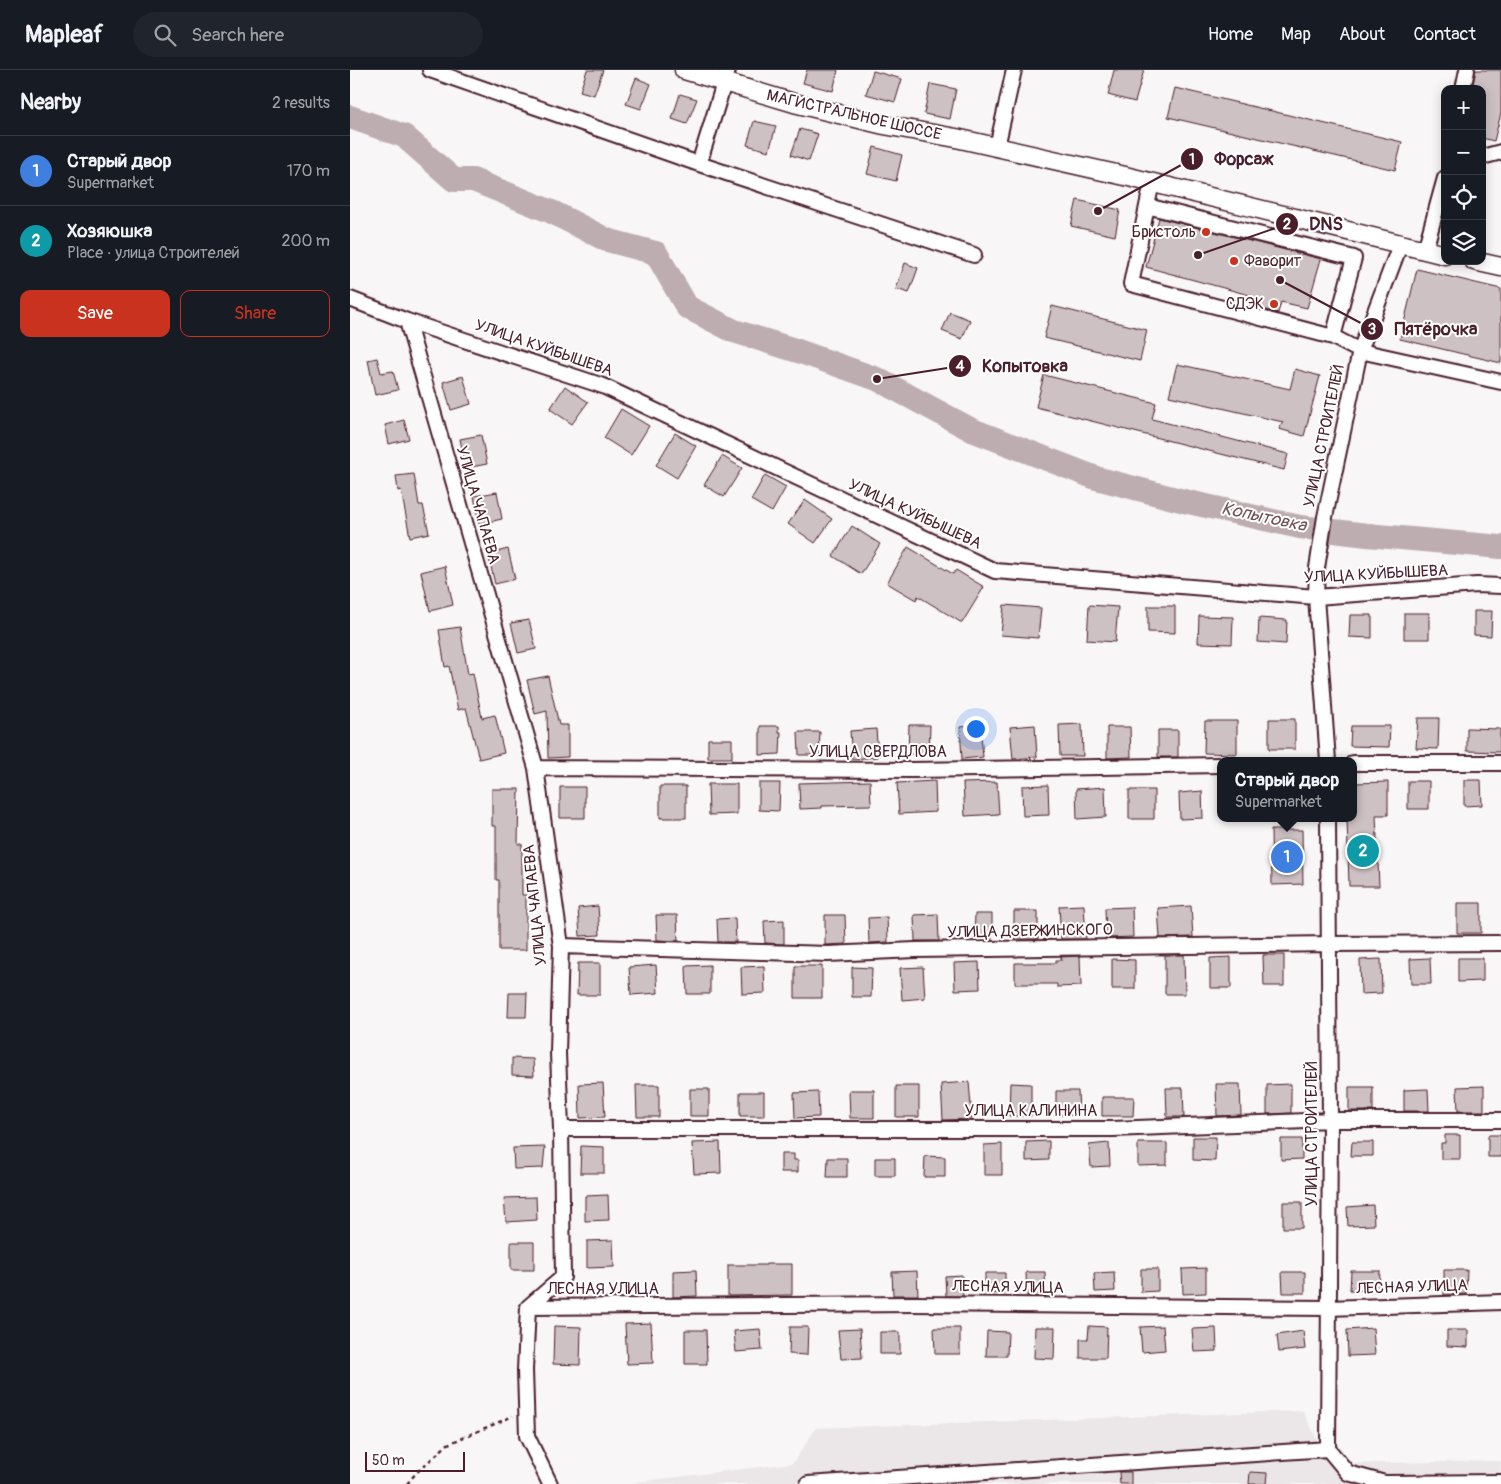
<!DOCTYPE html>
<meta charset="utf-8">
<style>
body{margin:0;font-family:Pangolin,sans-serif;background:#20242c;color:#f1f3f6}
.controls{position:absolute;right:15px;top:15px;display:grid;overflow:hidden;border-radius:10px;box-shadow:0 2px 12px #0003}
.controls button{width:45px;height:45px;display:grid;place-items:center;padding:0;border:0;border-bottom:1px solid #363941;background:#171b24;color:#f1f3f6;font:25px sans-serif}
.scale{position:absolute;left:15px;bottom:12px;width:100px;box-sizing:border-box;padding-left:5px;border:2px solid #4a1f2b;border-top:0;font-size:14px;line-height:18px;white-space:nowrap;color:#4a1f2b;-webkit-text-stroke:4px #fff;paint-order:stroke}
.you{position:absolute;left:625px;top:658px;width:18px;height:18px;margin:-12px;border:4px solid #fff;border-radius:50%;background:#1a73e8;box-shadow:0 0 0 8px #1a73e833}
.badge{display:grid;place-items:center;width:32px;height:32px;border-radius:50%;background:#c8321e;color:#fff;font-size:16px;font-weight:700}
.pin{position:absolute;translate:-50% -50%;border:2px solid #fff;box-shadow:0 1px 5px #0006}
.popup{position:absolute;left:867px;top:687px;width:140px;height:65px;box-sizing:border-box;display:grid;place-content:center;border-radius:10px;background:#171b24;filter:drop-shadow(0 1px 4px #0005);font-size:16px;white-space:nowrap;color:#9ea1a6}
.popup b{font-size:19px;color:#f1f3f6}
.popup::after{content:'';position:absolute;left:50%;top:100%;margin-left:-10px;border:10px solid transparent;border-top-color:#171b24}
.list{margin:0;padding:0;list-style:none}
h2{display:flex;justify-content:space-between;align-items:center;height:65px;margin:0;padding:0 20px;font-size:21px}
h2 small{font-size:16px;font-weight:400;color:#9ea1a6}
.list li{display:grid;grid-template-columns:32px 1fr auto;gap:15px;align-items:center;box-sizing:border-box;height:70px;padding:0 20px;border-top:1px solid #363941}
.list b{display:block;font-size:19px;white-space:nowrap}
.list p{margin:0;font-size:16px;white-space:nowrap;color:#9ea1a6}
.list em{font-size:16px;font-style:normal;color:#9ea1a6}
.actions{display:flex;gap:10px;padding:15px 20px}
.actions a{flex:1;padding:11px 0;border:1px solid #c8321e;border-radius:10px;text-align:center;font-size:18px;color:#c8321e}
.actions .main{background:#c8321e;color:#fff}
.icon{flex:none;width:28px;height:28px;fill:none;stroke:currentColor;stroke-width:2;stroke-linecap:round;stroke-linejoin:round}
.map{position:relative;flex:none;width:1151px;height:1414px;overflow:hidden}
header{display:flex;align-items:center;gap:30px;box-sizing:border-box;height:70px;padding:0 25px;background:#171b24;border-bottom:1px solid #363941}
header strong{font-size:24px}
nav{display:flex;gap:28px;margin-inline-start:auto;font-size:18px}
.search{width:350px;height:45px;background:#20242c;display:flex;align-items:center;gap:12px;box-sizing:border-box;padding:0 18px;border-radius:28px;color:#9ea1a6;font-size:19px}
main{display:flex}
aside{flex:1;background:#171b24}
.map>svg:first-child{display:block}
.built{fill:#ebe6e8}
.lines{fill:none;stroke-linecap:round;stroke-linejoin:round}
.river{stroke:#bdadb0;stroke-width:24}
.building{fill:#cdc1c4;stroke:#4a1f2b}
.minor-casing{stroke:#4a1f2b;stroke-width:18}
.major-casing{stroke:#4a1f2b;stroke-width:21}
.path{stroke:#4a1f2b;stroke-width:2.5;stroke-dasharray:4 4;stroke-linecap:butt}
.minor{stroke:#fff;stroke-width:14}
.major{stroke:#fff;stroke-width:18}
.poi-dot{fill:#c8321e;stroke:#fff;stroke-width:2}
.labels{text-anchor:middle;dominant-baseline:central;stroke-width:4;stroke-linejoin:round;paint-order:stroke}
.street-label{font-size:16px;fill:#4a1f2b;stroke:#fff}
.poi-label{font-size:16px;fill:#4a1f2b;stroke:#fff;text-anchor:end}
.water-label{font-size:18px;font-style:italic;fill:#72515a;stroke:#fff}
.leader{fill:none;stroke:#4a1f2b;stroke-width:2}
.callout-dot{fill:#4a1f2b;stroke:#fff;stroke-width:2}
.mark-label{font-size:15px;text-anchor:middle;font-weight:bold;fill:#fff}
.callout-label{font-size:18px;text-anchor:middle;font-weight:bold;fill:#4a1f2b;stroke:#fff;stroke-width:4;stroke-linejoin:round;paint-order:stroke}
</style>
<header>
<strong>Mapleaf</strong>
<div class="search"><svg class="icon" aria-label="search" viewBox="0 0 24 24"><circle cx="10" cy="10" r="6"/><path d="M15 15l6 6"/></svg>Search here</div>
<nav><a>Home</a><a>Map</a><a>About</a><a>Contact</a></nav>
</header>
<main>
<aside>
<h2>Nearby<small>2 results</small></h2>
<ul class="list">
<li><span class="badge" style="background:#3f7fe0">1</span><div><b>Старый двор</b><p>Supermarket</p></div><em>170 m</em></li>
<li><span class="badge" style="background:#0f9aa8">2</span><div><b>Хозяюшка</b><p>Place · улица Строителей</p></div><em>200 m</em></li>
</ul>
<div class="actions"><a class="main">Save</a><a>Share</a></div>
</aside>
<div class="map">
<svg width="1151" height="1414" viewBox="0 0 1151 1414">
<rect width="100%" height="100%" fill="#f8f6f7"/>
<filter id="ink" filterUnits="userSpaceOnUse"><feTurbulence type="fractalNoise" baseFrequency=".02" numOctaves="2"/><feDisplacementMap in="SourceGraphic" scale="10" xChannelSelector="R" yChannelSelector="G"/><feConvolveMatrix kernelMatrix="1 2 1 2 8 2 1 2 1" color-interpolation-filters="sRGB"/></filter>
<g filter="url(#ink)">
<path class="built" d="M953,1341l26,53 172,-3v23h-869l5,-2 156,-19 23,-35z"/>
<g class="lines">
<path class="river" d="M0,47l54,19 50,44h19l79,32 55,28 49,13 31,54 47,24 64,20 79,28 95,51 124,48 88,23 116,26 67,8 134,12"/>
</g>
<path class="building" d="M237,0h16l-9,25 -14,-4z
M457,0h31l-5,21 -30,-8z
M764,0h30l-9,32 -27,-7z
M1126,0h25v43l-7,28 -12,-3v-49h-10z
M523,1l29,8 -7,23 -29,-8z
M286,8l15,6 -10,25 -15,-5z
M580,14l26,5 -6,30 -26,-5z
M825,18l227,54 -7,28 -227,-53z
M330,24l17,5 -10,25 -15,-5z
M404,51l22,5 -7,25 -22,-6z
M450,59l18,5 -9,27 -18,-6z
M524,77l28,8 -6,26 -29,-7z
M727,130l43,10 -5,26 -44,-10z
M809,148l162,41 -14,49 -26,-6 -3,11 -28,-7 3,-10 -107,-29z
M555,193l13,5 -9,25 -13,-4z
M1067,199l84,20v74l-101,-24z
M702,236l95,24 -7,31 -96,-23z
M600,242l20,8 -8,19 -20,-8z
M27,288l4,15 12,-2 5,19 -23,5 -7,-35z
M827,294l113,25 5,-20 25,7 -16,60 -25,-7 4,-7 -114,-26z
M694,305l112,28 -4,16 136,35 -4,16 -248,-63z
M113,306l8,28 -20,6 -8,-28z
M215,316l23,16 -16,22 -22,-15z
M271,339l28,17 -18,29 -27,-17z
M54,350l5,19 -20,5 -4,-19z
M325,363l21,13 -19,32 -21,-13z
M131,365l6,29 -21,4 -6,-29z
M372,386l20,12 -18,29 -20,-12z
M64,404l5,31h4l6,28 -19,4 -9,-47 -3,1 -2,-15z
M415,405l21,12 -14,25 -21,-12z
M147,422l5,27 -23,5 -5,-28z
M455,430l27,19 -17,24 -27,-19z
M502,456l28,18 -19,30 -28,-18z
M558,477l45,27 3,-4 28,17 -22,36 -44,-27 -2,4 -29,-17z
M158,479l7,30 -20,5 -7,-30z
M95,496l8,39 -23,6 -9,-39z
M654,535l37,3 -3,30 -37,-3z
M739,535l29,2 -3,35 -28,-2z
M798,536h27v27l-27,-1z
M1124,541h18l-1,25 -17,-1z
M1054,543h25v26h-25z
M1000,545h22v23l-23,-1z
M849,546l34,1 -1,27 -34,-1z
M909,548l28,2 -1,24 -28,-2z
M179,550l7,29 -18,4 -7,-30z
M110,557l8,47 5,-1 9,45 13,-3 9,38 -25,6 -13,-51 -8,2 -9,-44 -4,1 -6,-37z
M198,606l11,49h9v32l-20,1 -1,-47 -12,3 -8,-34z
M1068,648h21l-1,31 -22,-1z
M919,649h26v30h-26z
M855,651h32v33l-33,-1z
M732,654l1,32h-23l-1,-31z
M559,655h21l-1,30 -21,-1z
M630,655l3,32 -21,2 -2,-32z
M685,655l2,32 -24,2 -3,-32z
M410,656h19v6h2l-1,22 -20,1z
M1001,656h39l-1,21 -39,-1z
M757,657h23l1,30 -24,1z
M1117,658l33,1v23l-33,-1z
M526,659l2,28 -26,2 -2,-28z
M808,660h20v27h-20z
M448,662h22l-1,23h-20z
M358,669h24v19h-24z
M1114,710h17l1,25 -18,1z
M520,711l1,24 -49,1v2l-22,1 -1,-26z
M585,711l1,31 -37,2 -2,-31z
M1058,711h21v28h-21z
M647,712l2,32 -34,2 -2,-33z
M1038,712v33h-12l3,71h-30l-2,-68h6v-35z
M409,713h21l-1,28 -20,-1z
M358,714h29v30l-28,1z
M698,715l1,30 -26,1 -1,-30z
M310,716h26v32h-26z
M210,717h25v31h-25z
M755,717l1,30 -29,2 -1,-30z
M142,719h27l-1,55h4v51h4v55h-27v-70h-3v-54h-4z
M779,720h25v29h-25z
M852,721l1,27 -23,1 -1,-26z
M921,760h31l1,54 -31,1z
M1107,833h24v30h-24z
M734,835l2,34h-25l-2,-33z
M248,836l2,29 -20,1 -2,-28z
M841,836l2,31 -33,1 -2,-30z
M782,837l1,30 -27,1 -1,-30z
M664,841h24v28h-24z
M588,844l1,27h-24l-1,-26z
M625,844h17v25h-18z
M306,845h21l1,26 -21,-1z
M475,845h20l1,29 -21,1z
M537,847l1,25 -19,1 -1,-25z
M385,848l1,24h-18l-1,-23z
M434,850v24l-19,-1 -1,-22z
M815,885h19l1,39h-20z
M913,885h21v31h-20z
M730,886l1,30 -24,1v-3h-42v-21h41v-3h6l-1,-3z
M881,887v31h-21v-30z
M1080,888l1,26h-20l-1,-25z
M1108,888h25v23l-25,1z
M762,889l23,1v29h-23z
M1031,889l1,34 -21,1 -1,-34z
M629,892l1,27 -25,1 -1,-27z
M228,893h22v32h-23z
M306,895l2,28 -27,2 -2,-28z
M360,895v29h-23l-1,-28z
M414,896l1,27 -23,1 -1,-27z
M445,896h27v32h-27z
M502,897l20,1 -1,29h-19z
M573,897l2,31 -23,2 -2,-32z
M159,923h18l-1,24h-18z
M162,988l21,1 1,17 -22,-1z
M619,1012l3,37 -29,1 -2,-36z
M253,1013l2,34 -25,1 -1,-34z
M660,1013l21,1v32h-22z
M866,1014h24l1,31 -24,1z
M941,1014v29l-24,1v-29z
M286,1015h23v32h-22z
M546,1016h23v31h-23z
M1134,1016v25h-26l-1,-24z
M999,1017h24v24h-24z
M816,1018h17l1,29h-17z
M340,1019h19v27h-19z
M1078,1019l1,22h-25v-21z
M499,1020h25v28h-24z
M706,1021h22l1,24h-23z
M390,1022h24v24h-24z
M468,1022l1,25 -24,1 -1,-25z
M752,1027h32l-1,19h-31z
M1095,1065h15v24h-19v-16h4z
M1138,1065h13v22h-13z
M843,1067h23l-1,24 -22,-1z
M931,1069h21v20l-21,1z
M699,1071v19l-23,1v-19z
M370,1072l1,31 -27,1 -2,-31z
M1002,1072h21v14h-22z
M759,1073l1,23 -19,1 -2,-22z
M788,1073h29v22l-29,1z
M652,1074v31h-18v-30z
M231,1076l23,1v26h-24z
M195,1077l-2,21 -29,1 -1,-21z
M431,1084h13v6h4v12h-17z
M575,1086l20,1v20h-21z
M478,1088h19v19h-20z
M525,1088h20v18h-20z
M258,1125l1,25 -24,1v-25z
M186,1127l1,23 -31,2 -2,-24z
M933,1132h19v26h-19z
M1023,1135l1,20 -26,1 -1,-19z
M263,1170l1,27 -27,1v-27z
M161,1172h23v28h-23z
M416,1194h26v31l-64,1v-31h38z
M856,1198v25l-23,1 -1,-25z
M791,1199h17v22l-17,1z
M346,1200l1,26 -24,1v-26z
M1094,1200h23l-1,24 -22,1z
M567,1201l1,24h-25l-1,-23z
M1001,1201h29l-1,20 -29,-1z
M676,1202h19l1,25 -19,-1z
M764,1202l1,19 -20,1 -1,-19z
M932,1202h23v21h-22z
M635,1203h20v21l-20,-1z
M612,1205l1,21h-17l-1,-20z
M301,1253l2,40 -26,1 -2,-40z
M204,1256l27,1 -1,38 -27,-1z
M739,1256l18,1 -1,31h-26v-19h8z
M813,1256l2,24 -23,2 -2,-25z
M440,1257h18l-1,28 -18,-1z
M685,1257h20l-1,32 -20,-1z
M584,1258h26v26h-25z
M866,1258l1,23 -23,1 -2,-23z
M1023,1258l2,27 -27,1 -1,-26z
M410,1259l2,21 -26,2 -2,-21z
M510,1259l2,29 -21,1 -3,-29z
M335,1260h21l1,34h-22z
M1097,1260h21v17l-21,-1z
M637,1261l21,1 -1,24h-21z
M953,1261l2,18 -26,3 -2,-17z
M530,1262h20v22h-20z
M769,1402h12v12h-11z
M900,1402l17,1 -1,11h-17z"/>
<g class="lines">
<defs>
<path id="minor" d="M80,0l269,94 275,91
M1113,19l4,-19
M647,77l17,-77
M1132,87l19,-5
M349,94l29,-94
M802,112l-21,102 202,53 27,14 141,31
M797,136l207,52 -21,79
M1075,180l20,-72
M0,229l57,22 196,65 392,185 321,26 161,-12 24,1
M57,251l129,447 25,178 -3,107 3,76 2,148 -35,30 -3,63 2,66 23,48
M978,691l-12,-164 1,-29 8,-51 35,-166 40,-106
M1003,693h148
M186,698l377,2 308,-5
M211,876l267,8 87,-4 413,-6 173,-1
M211,1059h552l217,-9h171
M178,1237l385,-3 415,4 173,-6
M978,1379l2,-329 -2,-302
M458,1414l520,-35 20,24 37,10 116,-1"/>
<path id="major" d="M334,0l110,33 90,22 72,13 169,38 320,79
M1124,191l27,6"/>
</defs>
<use href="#minor" class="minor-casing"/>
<use href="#major" class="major-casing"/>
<path class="path" d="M57,1414l9,-11 32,-29 65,-28"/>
<use href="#minor" class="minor"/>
<use href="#major" class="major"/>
</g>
</g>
<g class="poi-dot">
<circle cx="856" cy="162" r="5"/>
<circle cx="884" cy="191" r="5"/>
<circle cx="924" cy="234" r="5"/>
</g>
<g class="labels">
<g class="street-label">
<text transform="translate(504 45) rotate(13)">МАГИСТРАЛЬНОЕ ШОССЕ</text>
<text transform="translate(194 278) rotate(19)">УЛИЦА КУЙБЫШЕВА</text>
<text transform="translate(974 366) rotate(-78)">УЛИЦА СТРОИТЕЛЕЙ</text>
<text transform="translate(128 435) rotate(74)">УЛИЦА ЧАПАЕВА</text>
<text transform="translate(565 444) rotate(25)">УЛИЦА КУЙБЫШЕВА</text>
<text transform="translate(1026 504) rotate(-3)">УЛИЦА КУЙБЫШЕВА</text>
<text x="528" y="682">УЛИЦА СВЕРДЛОВА</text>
<text transform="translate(185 835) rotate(-96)">УЛИЦА ЧАПАЕВА</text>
<text transform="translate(680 861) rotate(-1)">УЛИЦА ДЗЕРЖИНСКОГО</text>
<text x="681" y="1041">УЛИЦА КАЛИНИНА</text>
<text transform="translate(962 1064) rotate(-90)">УЛИЦА СТРОИТЕЛЕЙ</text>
<text transform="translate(658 1217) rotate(1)">ЛЕСНАЯ УЛИЦА</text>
<text transform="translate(1062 1217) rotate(-2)">ЛЕСНАЯ УЛИЦА</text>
<text x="253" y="1219">ЛЕСНАЯ УЛИЦА</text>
</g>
<g class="poi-label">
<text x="846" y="162">Бристоль</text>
<text x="894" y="191" text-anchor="start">Фаворит</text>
<text x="914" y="234">СДЭК</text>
</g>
<g class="water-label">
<text transform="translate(914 447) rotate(12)">Копытовка</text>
</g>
</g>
<path class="leader" d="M748 141L842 89M848 185L937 154M930 210L1022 259M527 309L610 296"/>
<g class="callout-dot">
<circle cx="748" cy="141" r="5"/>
<circle cx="848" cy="185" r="5"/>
<circle cx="930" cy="210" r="5"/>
<circle cx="527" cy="309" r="5"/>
<circle cx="842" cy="89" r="12"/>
<circle cx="937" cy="154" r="12"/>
<circle cx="1022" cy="259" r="12"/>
<circle cx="610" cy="296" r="12"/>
</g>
<g class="mark-label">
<text x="842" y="94">1</text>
<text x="937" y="159">2</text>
<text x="1022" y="264">3</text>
<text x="610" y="301">4</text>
</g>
<g class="callout-label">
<text x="894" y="95">Форсаж</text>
<text x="976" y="160">DNS</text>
<text x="1086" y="265">Пятёрочка</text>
<text x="675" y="302">Копытовка</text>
</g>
</svg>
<div class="controls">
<button>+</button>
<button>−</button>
<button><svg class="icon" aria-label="locate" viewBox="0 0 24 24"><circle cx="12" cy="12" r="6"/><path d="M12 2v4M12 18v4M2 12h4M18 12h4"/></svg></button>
<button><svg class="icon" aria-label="layers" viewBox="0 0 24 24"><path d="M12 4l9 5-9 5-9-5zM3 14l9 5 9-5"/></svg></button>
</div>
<div class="scale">50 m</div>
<div class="you"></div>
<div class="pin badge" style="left:937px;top:787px;background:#3f7fe0">1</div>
<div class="popup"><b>Старый двор</b>Supermarket</div>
<div class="pin badge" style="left:1013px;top:781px;background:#0f9aa8">2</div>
</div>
</main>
